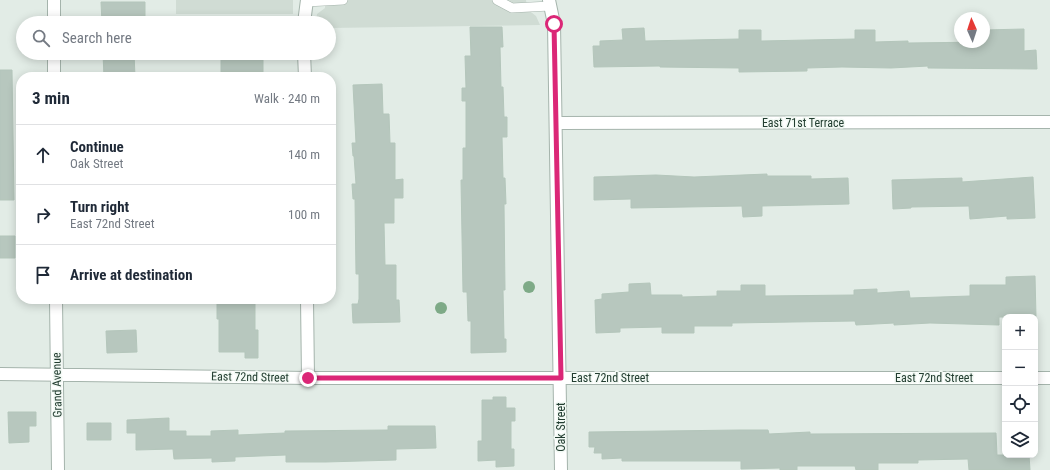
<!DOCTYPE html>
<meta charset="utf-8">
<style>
body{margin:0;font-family:"Roboto Condensed",sans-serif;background:#f6f6f7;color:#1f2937}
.controls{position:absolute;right:12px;bottom:12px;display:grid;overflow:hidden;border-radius:8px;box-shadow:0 2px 10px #0003}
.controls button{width:36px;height:36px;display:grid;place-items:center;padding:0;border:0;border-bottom:1px solid #e0e1e3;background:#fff;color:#1f2937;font:20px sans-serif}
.compass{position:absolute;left:954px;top:12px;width:36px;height:36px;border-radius:50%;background:#fff;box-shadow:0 2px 10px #0003;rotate:357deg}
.stop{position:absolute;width:12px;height:12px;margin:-9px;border:3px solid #db2777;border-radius:50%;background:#fff}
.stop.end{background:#db2777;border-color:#fff;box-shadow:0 1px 4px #0008}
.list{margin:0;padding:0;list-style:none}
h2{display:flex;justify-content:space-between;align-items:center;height:52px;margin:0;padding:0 16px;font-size:17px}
h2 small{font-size:13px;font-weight:400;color:#747a83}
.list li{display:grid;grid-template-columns:26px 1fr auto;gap:12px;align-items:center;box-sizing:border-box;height:60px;padding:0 16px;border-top:1px solid #e0e1e3}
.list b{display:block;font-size:15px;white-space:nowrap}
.list p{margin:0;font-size:13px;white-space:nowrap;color:#747a83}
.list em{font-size:13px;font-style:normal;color:#747a83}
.icon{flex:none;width:22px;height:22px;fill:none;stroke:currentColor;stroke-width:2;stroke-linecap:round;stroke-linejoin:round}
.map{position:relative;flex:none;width:1050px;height:470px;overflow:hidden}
.search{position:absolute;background:#fff;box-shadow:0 2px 10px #0003;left:16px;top:16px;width:320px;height:44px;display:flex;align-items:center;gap:10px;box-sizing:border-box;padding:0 14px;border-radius:22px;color:#747a83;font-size:15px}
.panel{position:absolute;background:#fff;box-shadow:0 2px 10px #0003;left:16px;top:72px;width:320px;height:232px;border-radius:16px}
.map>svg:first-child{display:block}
.built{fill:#d0dcd4}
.building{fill:#b7c7be;stroke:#b4c6bb}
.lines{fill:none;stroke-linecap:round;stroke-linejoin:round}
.service-casing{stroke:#a5b4ac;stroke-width:10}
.minor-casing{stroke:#a5b4ac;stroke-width:14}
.service{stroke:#fff;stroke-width:9}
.minor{stroke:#fff;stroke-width:12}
.tree{fill:#7eaa87}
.route{stroke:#db2777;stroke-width:5}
.labels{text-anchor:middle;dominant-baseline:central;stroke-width:3;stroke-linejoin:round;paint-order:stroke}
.street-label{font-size:12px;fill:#223d30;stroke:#f2f9f4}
</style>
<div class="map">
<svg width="1050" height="470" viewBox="0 0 1050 470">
<rect width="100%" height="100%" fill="#e2ece6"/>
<path class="built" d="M176,0h117v14h-117z
M325,0h201l1,9 9,7 4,9 -211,3v-5h-13l1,-9 8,-6z"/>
<path class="building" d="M101,2h44v18h-10v3h-33z
M470,27h32l1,20h-3l1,40h2l1,30h3v20h-5l1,41h2l1,26h-2l1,86h-2l1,49h2v13l-35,1v-32h-3l-1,-29h-4l-2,-112h2v-32h3v-47h-4v-13h4l-1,-32h6z
M644,28l1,13 94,-2v-9h22v11l94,-2v-9h20v12l33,-1v2l76,-1v-12l40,-1v22l12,-1 1,19 -109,-1v-2l-37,2 -49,-1 -35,1v3l-68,1v-4l-79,-1v-1l-66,1 -1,-21h7v-5l23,-1 -1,-11z
M103,53h31l1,24h-31z
M221,53h35v6h7v13h-42z
M0,70h12l2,130h-14z
M382,84l1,30h6l1,29h5v37l8,-1v19h-9v25h-10l1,42h11v35h3l1,22 -47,1 -1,-19h6l1,-5v-25h-3l-1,-75h-2l-1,-15h4l-2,-28h-1l-1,-13h4l-3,-58z
M767,174v2h44v3l37,-1 1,26 -87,2v10l-19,1 -1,-11 -111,2v-9l-37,1v-23l62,-2 38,2z
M1033,177l2,41 -28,1v-3l-37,3 -1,-13 -58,1v1l-18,1 -1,-29 70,-2v4z
M0,236h15v22h-15z
M1035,276l1,41h-37v8l-69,-2 -36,2v-2l-38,2 -1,-4 -123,2v3h-38v7h-32v-6l-42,1v4l-24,1 -1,-33 7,-1v-5l27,-2v-8l21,-1 1,12h31v2l35,-1v-5h24v-6h24v11l89,-1v-5l23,-1v4l32,-2 1,7 60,-2v-11h36v-8z
M217,299h38v31h3v28h-13v-6h-26v-33h-2z
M136,330l1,22 -30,1 -1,-22z
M493,397h13v11h9v13h-4v28h3v17l-18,1v-7l-18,1v-20h4v-41h11z
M8,412h28v14h-7v16l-20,1z
M169,418v13h17v5h25v-5l27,-1v5l47,-2v-2l103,-1v-4h47l1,22 -40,1v11l-71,2h-39v-7l-51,2v4l-23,1v-4l-38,1 -1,-10 -37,1v-17h-9v-13z
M87,423h24v17h-24z
M740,430h28l1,4 41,-2v2l186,-1 1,22h32l1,15h-61l-1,-11 -50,1v3h-40v7h-22l-1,-4h-58v4h-17v-2l-39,1v-8h-119v-3l-20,1v-6h-8l1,-6h-6v-15z"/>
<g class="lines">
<defs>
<path id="service" d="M497,0l15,8 38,-2
M306,2l37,-2"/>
<path id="minor" d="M54,0v23
M549,0l5,24 7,446
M304,23l3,-23
M54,53v24
M304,53l1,24
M557,123l493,-1
M56,299l2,171
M307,299l1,79
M0,374l308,4h697
M1035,378h15"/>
</defs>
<use href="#service" class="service-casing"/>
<use href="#minor" class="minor-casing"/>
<use href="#service" class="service"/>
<use href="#minor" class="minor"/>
</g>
<g class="tree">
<circle cx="529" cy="287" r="6"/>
<circle cx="441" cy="308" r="6"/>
</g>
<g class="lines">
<path class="route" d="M308,378h253l-7,-354"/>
</g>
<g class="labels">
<g class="street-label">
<text x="803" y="123">East 71st Terrace</text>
<text transform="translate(250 377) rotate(1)">East 72nd Street</text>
<text x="610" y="378">East 72nd Street</text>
<text x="934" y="378">East 72nd Street</text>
<text transform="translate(57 385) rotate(-91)">Grand Avenue</text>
<text transform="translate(561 427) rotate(-90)">Oak Street</text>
</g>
</g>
</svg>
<div class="controls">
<button>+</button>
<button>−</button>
<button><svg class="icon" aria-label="locate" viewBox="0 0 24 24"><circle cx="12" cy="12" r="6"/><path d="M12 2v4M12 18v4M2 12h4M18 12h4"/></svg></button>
<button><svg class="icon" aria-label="layers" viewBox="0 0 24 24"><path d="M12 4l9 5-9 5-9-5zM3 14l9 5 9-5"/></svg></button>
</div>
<svg class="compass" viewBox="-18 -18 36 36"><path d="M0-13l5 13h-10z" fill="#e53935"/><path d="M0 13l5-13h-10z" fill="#747a83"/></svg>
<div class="stop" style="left:554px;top:24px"></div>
<div class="stop end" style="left:308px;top:378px"></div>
<div class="search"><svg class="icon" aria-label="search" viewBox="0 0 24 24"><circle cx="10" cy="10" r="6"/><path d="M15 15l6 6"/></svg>Search here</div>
<section class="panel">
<h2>3 min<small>Walk · 240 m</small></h2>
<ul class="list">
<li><svg class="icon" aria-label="ahead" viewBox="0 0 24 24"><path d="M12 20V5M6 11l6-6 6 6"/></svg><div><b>Continue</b><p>Oak Street</p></div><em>140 m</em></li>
<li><svg class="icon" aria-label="right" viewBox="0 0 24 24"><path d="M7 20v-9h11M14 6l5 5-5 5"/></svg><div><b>Turn right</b><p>East 72nd Street</p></div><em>100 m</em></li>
<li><svg class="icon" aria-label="arrive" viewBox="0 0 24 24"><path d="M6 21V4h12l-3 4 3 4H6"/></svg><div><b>Arrive at destination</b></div></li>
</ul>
</section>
</div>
